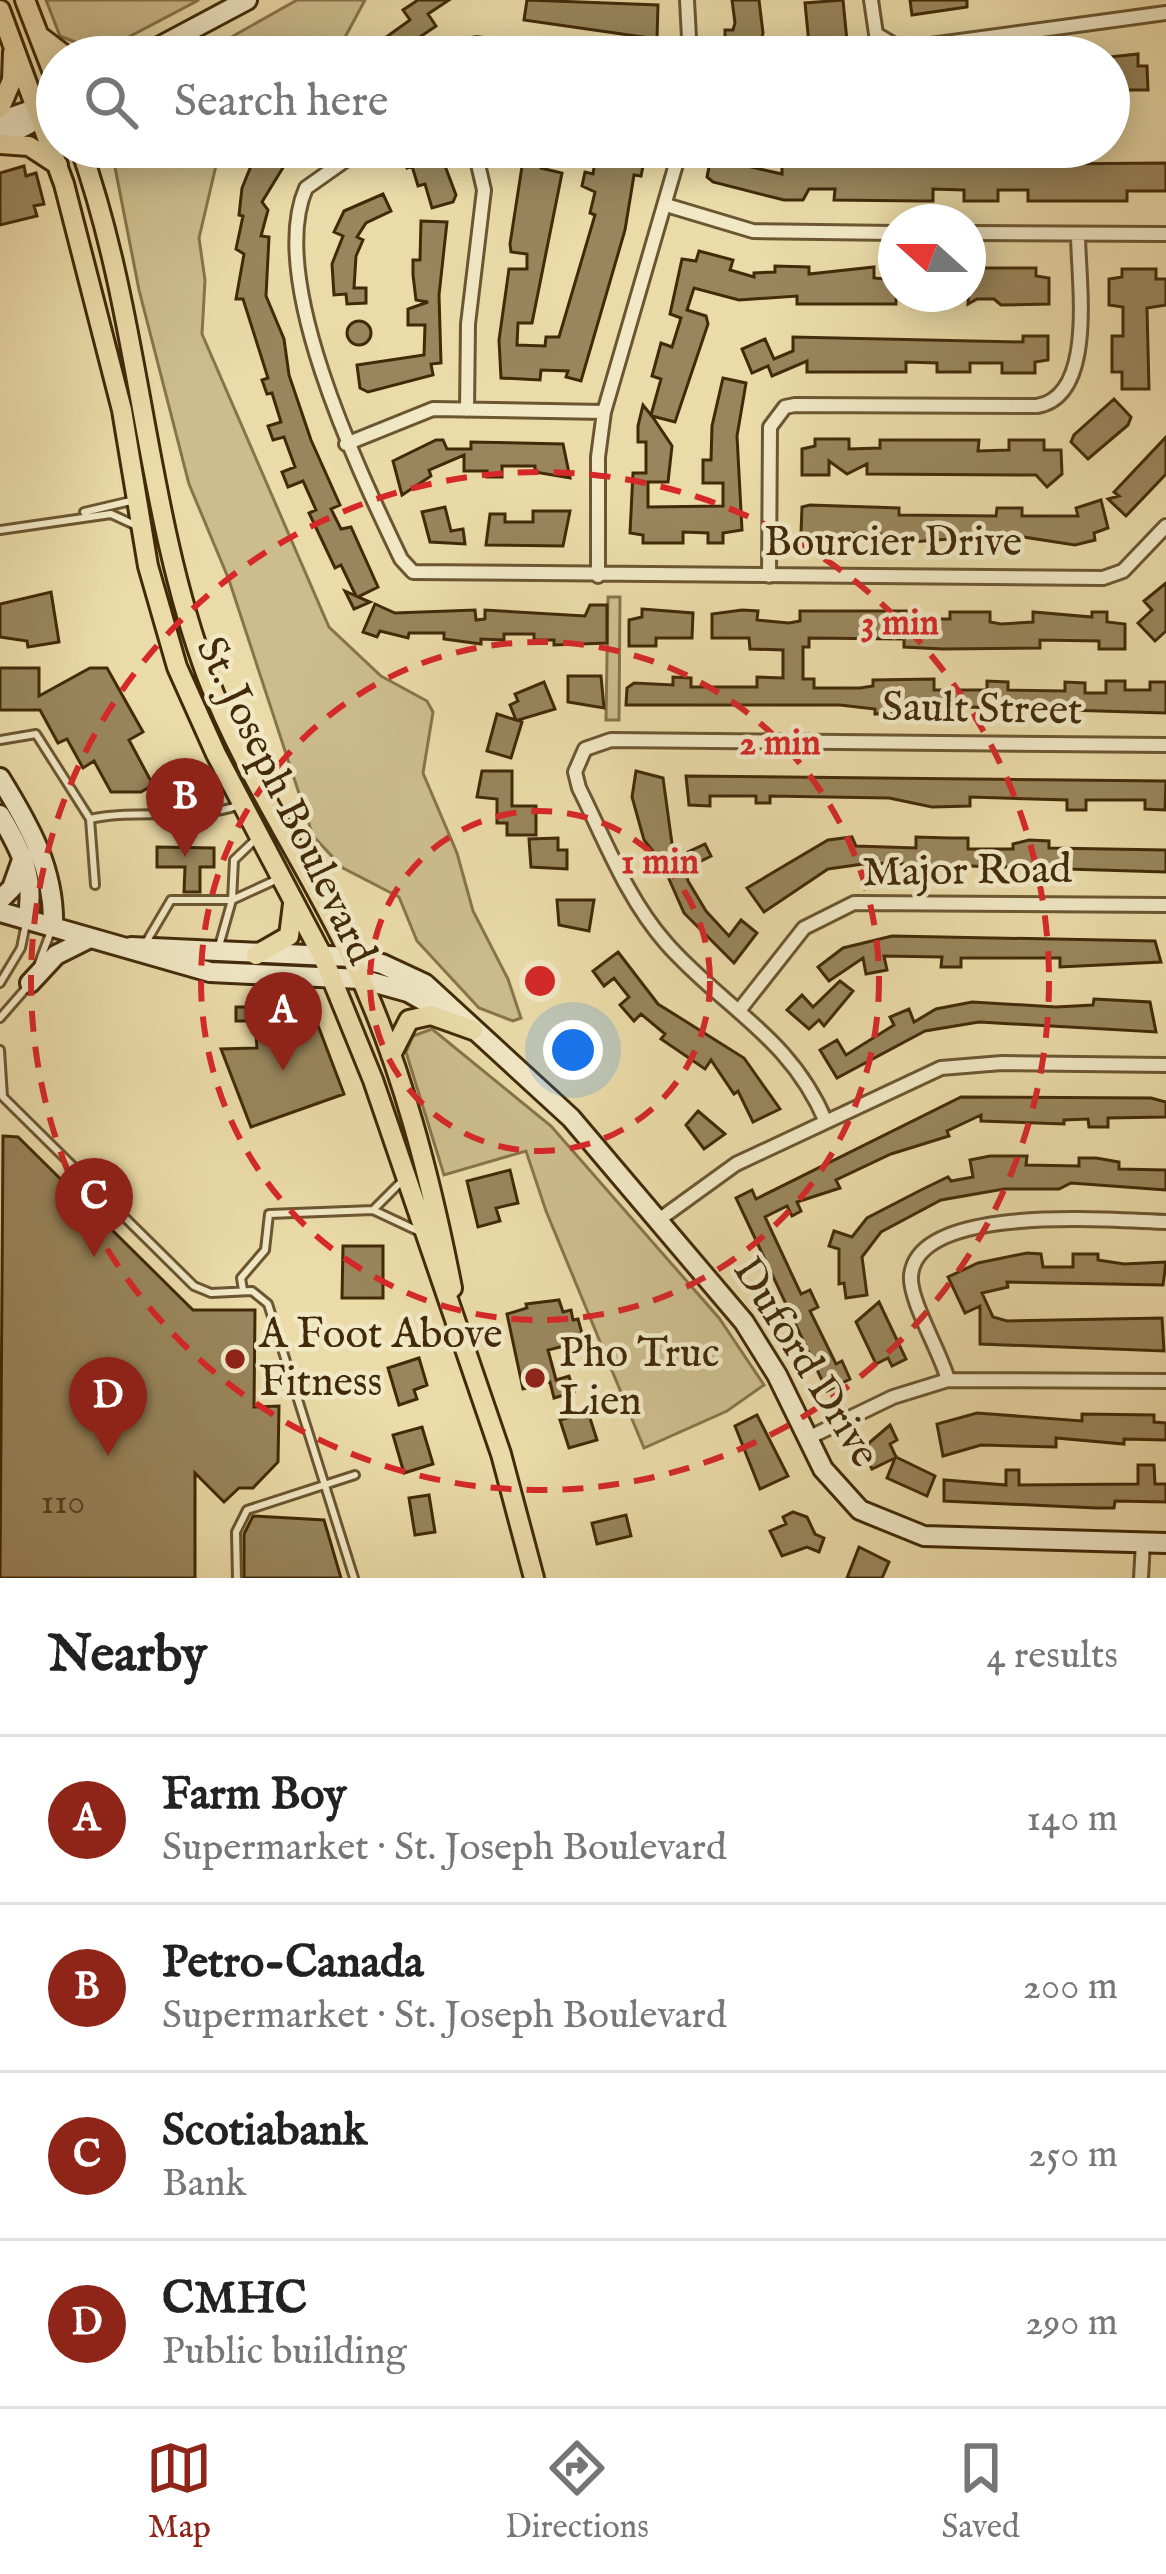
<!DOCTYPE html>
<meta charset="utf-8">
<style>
body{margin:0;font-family:"IM FELL English",serif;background:#f2f2f2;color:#222}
.compass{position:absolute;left:878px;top:204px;width:108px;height:108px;border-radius:50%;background:#fff;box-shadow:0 6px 30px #0003;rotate:291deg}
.you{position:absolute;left:573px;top:1050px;width:42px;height:42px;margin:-30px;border:9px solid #fff;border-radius:50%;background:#1a73e8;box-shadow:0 0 0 18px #1a73e833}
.badge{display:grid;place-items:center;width:78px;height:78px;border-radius:50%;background:#8f2418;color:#fff;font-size:39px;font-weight:700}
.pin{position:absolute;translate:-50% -99px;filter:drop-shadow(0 3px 6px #0008)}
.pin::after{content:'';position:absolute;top:63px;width:42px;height:36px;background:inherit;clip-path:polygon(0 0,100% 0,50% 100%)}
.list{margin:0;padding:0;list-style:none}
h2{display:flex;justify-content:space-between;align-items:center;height:156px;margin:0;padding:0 48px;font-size:51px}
h2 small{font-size:39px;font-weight:400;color:#767676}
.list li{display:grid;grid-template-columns:78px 1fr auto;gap:36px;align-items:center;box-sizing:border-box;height:168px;padding:0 48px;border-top:3px solid #e0e0e0}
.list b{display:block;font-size:45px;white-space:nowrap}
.list p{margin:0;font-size:39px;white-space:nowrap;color:#767676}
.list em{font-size:39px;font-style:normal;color:#767676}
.icon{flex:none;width:66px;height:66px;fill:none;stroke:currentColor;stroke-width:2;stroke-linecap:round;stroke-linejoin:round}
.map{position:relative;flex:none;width:1166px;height:1578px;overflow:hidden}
.search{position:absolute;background:#fff;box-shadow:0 6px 30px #0003;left:36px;right:36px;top:36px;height:132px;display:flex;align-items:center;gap:30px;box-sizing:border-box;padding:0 42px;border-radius:66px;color:#767676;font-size:45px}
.sheet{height:828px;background:#fff}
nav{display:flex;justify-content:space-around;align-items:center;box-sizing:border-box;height:168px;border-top:3px solid #e0e0e0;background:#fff;font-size:33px;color:#767676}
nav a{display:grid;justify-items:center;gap:6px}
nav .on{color:#8f2418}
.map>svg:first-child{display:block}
.green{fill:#cdbd8d;stroke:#88744b;stroke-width:3}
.building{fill:#99865c;stroke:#422a09;stroke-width:3}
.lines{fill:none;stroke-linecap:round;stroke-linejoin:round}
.lane-casing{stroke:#6c5631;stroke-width:12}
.street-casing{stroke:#6c5631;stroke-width:18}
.secondary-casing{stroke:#422a09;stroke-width:24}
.primary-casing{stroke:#422a09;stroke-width:24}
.lane{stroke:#f1e8c6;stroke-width:6}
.street{stroke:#f1e8c6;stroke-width:12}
.secondary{stroke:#f1e8c6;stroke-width:18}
.primary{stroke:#eadba8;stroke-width:18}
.ring{fill:none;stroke:#d62828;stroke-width:6;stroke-dasharray:21 15}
.poi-dot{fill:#8f2418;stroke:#f1e8c6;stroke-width:4.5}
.labels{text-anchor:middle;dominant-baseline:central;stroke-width:9;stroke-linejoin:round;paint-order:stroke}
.number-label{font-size:36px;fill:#58411e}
.street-label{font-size:42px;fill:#422a09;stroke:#f1e8c6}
.poi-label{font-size:42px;fill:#422a09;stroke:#f1e8c6;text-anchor:start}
.centre{fill:#d62828;stroke:#f1e8c6;stroke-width:6}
.ring-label{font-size:36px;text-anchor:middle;font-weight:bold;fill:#d62828;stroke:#f1e8c6;stroke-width:9;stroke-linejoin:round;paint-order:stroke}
</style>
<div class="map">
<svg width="1166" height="1578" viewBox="0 0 1166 1578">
<rect width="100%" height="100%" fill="#eadba8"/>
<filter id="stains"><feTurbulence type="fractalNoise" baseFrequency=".00167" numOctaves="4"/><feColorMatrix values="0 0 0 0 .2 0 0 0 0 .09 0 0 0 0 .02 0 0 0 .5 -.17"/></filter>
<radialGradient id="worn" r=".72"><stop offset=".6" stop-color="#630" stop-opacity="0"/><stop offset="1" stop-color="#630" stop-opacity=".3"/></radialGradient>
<path class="green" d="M46,0h153l-99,52 -40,-16z
M297,0h68l-22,41 -17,16h-130z
M111,147h117l-10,10 -19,81 6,42 -3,54 127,293 52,49 46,25 6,11 -10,61 34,80 16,58 35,68 13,39 -8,3 -34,-13 -62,-67 -18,-44 -56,-29 -30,-32 -84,-256 -40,-96 -50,-194z
M608,597h12l-1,123h-13z
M432,1029l119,97 168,192 45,67 -37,26 -83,37 -98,-237 -20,-60 -82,24 -38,-123 7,-16z"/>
<path class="building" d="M418,0h31l-21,14 8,12 -25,17 3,9 -33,5 -7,-11 36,-26 -7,-10z
M527,0l131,5 -1,34 -133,-19z
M732,0h27l4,33 -2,9h-9v15h-24l-3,-7v-20h8l2,-7z
M843,0l4,41 -7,1 9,15 -39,-3 -5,-51z
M910,0h57v7l-55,8z
M1138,54v12h9l1,24h-39v-33z
M242,147h66l-21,14 -25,41 6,8 -7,26 8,1 -3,59 18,43 5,36 22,65 29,65 -9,4 10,20 10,-2 27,60 -20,10 12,5 -16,7 -9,-18 11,5 -15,-31 -6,3 -26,-55 7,-3 -13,-29 -15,6 -6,-15 13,-5 -11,-30 -11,3 -5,-14 13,-4 -9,-29 -5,1 -5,-14 6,-2 -25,-79h-7l8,-45 -8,-5 7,-33 -4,-1 3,-27 13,-32z
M422,147l-3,9 20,-6 17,45 -3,7 -21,6 -7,-24 -7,2 -6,-20 -5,2 -4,-15z
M516,147h28l-3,21 21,5 -30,150h-14l-1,22 28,1 1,-9h13l36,-122 -5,-2 5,-21 -13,-6 3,-14 8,2 3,-19 48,6 -3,15 -7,-1 -9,55 -44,151 -15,-4 2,-6 -27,-1 -1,10 -39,-2 -2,-38 10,-71h18v-15l-16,-2 -1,-8 13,-84 -9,-2z
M712,152l19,1 9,5 -2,6 44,10v-12l81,1 2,-5 21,-4h15v11l265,-2v28h-39v10h-99v-11h-30v11h-34v-11l-31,-1v12h-13l-86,-1 1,-11h-26l-6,11h-19l-71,-18 -6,-5z
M24,166l2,10 10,-3 8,31 -10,2 3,10 -37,9v-52z
M383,194l8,17 -25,12 -9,14 6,3 -7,16 -2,32h12v15l-19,1 -1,-10 -12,1 -2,-31 11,-28 -9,-4 10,-21z
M421,221l26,1 -8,73 2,68 -10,1 2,11 -65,17 -8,-4 -3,-23 67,-10 1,-30h-17v-16l20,-7 -12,-2 -3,-25v-15h7z
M699,251l34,9 -3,10 24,7v-4l21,-1v-6l34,1v7l65,-7v11l22,2v24h-99v-8l-58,4 -45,-12 -7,22 19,6 2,8 -33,98 -23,-6 20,30 -4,36h-20v25l75,-1v-23h-20v-23h8l1,-34 11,-48 23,5 -9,53 5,94 -19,3v10h-15v-10l-25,-1v11h-40v-8l-13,-2 3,-60h13v-31h-8v-16l5,-21 8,10 10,-36 -9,-3 9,-33 11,4 9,-29 -11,-4 12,-55 14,2z
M970,268h66v8l13,2v26l-48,1 -7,-6h-17l-9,5z
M1122,269h34v10h10v26l-19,3 2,81h-27v-17h-10v-36h11v-29l-14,-2v-26l13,-2z
M347 333a12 12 0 1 1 24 0a12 12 0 1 1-24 0Z
M1023,336h25v24l-13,2v11h-33v-10h-32v9h-33v-9l-31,-1v10h-99v-11l-35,15 -4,-10 -16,7 -10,-24 23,-10 9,20 19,-8v-14l230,5z
M1114,399l17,18 -3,8 -40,34 -17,-17 3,-7z
M1166,437v37l-40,42 -18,-17 11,-3 -5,-4z
M815,439h34v10l31,-1v-8h99l-1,11 31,-1v-10h35v10h17l1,24 -15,13 -11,-12 -169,-1v-10l-20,10 -18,-13v14h-27v-26l13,-3z
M436,440h7l4,9h24v-7l92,2 7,34 -35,-6v-6h-33v11h-15v-6h-23v-16l-35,15 2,6 -29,19 -9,-34z
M1101,500l7,28 -14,5 1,7 -20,5 -71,-11v10l-54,-5 -64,5v-8l-6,-2 -31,-1v11l-34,-1v-7l-14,-3 1,-26 8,-2 89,3v7l97,1 1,-8h25v8h56l-2,-8z
M445,507l6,24 12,-2 2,15 -35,-2 -8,-30z
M533,511h37l-7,35 -77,-1 4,-31h15v8h28z
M1166,583v48l-11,10 -17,-18 14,-13 -8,-9z
M51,592l8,50 -31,5 -1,-6 -27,-4v-33z
M375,604l20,9 80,-3 1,10 9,-1v-9l100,6 5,-11h17v38l-53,2v-5h-20v-6h-30v6l-23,-1v5l-37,-5v-6h-35l-1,5 -28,-7 -3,6 -14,-5z
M642,609l51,4 -1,25h-36v8h-27v-26l13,-3z
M742,610l16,1 -1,9 32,3 11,-2v-10h118v8h32v-7h40v10l11,2 32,-2v-10l59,5v-5h15v10l18,2v25h-26v-8l-59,-1v8l-97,1 -39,-2v-8l-95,-1v9h-6v32h11v9h46l13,-2v-6l61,-1v11h53v-9l21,1v8l57,1v-9l20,1v10h21v-12h19v9h25v-8h16v31l-232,-7v4l-41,-2 -2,6h-16v-5l-35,-4h-214l1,-17 7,-5 39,2v-8l18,1v9h66v-10l26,1v-28l-33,-1 -1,-11h-37v-24z
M0,668h39v28l51,-28h17l36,64 -14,8 24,45 -12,7h-30l-17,-31 -11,7 -16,-29 -9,4 -18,-33h-40z
M568,676h33l3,32 -36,-6z
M544,682l11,27 -37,11 4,2 -11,36 -24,-7 10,-37 19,6 -6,-15 8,-4 -3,-7z
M482,771h30v35h24v29h-29v-12h-10v-24l-20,-2z
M636,771l27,7 10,73 6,-2 9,32 18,30 23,25 12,-16 16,13 -23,30 -50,-50 -23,-52 -17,-21 -12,-43z
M686,776l480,5 -1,29 -20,-1v-9h-59v10h-19v-10l-97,-3v9l-38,1 -43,-9 -119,-2v7h-14v-7h-46v10l-21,-1z
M852,837l4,9 60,2v-11l34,1h18v11h45v-5l16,-4 20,1v7l117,2v22l-296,-9 -42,6 -64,43 -17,-24 81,-48z
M558,838v12h9v19l-36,-2 -2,-28z
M705,844l6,12 -24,12 1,-16z
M157,847l57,1v19h-14v25h-16l1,-25h-28z
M557,900h37l-5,31 -30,-6z
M892,936l263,5 6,21 -101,5v-9h-99v9h-20l1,-10 -58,-1 3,14 -21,4 -3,-16 -34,23 -11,-14 25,-19z
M618,952l40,52 86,54 36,51 -27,13 -15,-31 -4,3 -23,-34 -6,9 -44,-30 4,-5 -24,-20 -7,7 -14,-16 9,-8 -15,-19 -10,8 -11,-15z
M840,981l13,10 -29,35 -5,-6 -10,9 -22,-19 15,-15 11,12z
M1094,999l56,3 6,30 -177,-10 -54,9 -88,47 -17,-28 17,-10 9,15 48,-30 -4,-8 19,-8 5,13 22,-13 36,-7 84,5 37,-2z
M236,1007h75l33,87 -93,33 -30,-78 36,-1 -2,-27h-19z
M961,1097l190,1 15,4v15l-58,1v9h-19l-1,-8 -24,1v4l-83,-3v-6l-34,16 2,5 -58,18 -55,26 4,8 -43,14 4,9 -9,5 -5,-10 -22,11 36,77 9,-4 8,17 -8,4 26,53 6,-3 8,18 -23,12 -91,-193 16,-8 4,9z
M698,1111l27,23 -21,15 -18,-24z
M3,1136l15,1 175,173h62l-1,97 25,-1 -1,56 -25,26h-14l-15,14 -29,-29v105h-195z
M990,1156h37l-1,9 53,1v-8h17l23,4v7l47,1v20l-95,-7 -12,6h-55l-63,11 -60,32 -19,25 5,38 -21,3 -2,-15 -5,1v-35l-10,-3 5,-15 18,6 15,-19 54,-28 27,-13 3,4 22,-4 -3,-17z
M510,1170l8,33 -22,5 4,13 -22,6 -11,-46z
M343,1246h40v52h-41z
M1027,1253l14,1 2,13h30v-13h25v6l26,4 42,-2 -3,23 -156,-3 1,5 -26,6 11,24 14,4 155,-3 2,33 -184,-7v-38l-15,7 -17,-36 30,-14z
M559,1300l4,12 8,-2 2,10 5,-1 6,22 -36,9 8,30 13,-4 5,16 -20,6 -4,-16 -27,7 -16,-75 20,-6 -1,-4z
M879,1302l27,57 -14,7 -4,-8 -12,6 -20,-42z
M419,1358l8,27 -13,5 3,9 -18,6 -11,-37z
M588,1412l9,28 -28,8 -9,-28z
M977,1413l105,8v-7l72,1v7l12,1v17l-42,-1v5l-68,-6v9l-75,-2 -38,11 -6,-32z
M757,1415l31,61 -28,13 -25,-63z
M890,1425l7,15 -7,4 6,13 39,19 -8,20 -40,-18 8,-20 -23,11 -10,-20z
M422,1427l11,37 -29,9 -11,-38z
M1138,1465h16l1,19h11v18l-51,-1 -1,7h-18l-152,-7v-21l62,5v-15h13v15l119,-1z
M429,1495l6,37 -20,3 -6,-37z
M793,1512l14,5 8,17 9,4 -5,14 -12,-5 -25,9 -12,-25 16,-7 -3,-7z
M626,1515l5,21 -34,8 -5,-21z
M253,1516l71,4 17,58h-97v-44z
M859,1547l30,15 -7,16h-35z"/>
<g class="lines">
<defs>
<path id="lane" d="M84,512l51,-12
M0,530l111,-16 26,12
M0,740l36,-6 54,85 5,66
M90,819c50,-11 102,3 150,-14
M145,944l26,-44h61l2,-40 23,-22
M219,946l13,-46 48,-22
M39,963l12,-32
M0,983l21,-35 5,-25
M0,1018l28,-32
M0,1050l3,47 191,189 17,7 41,-2 16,13 86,274
M373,1210l30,-30
M243,1290l-2,-12 24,-28 4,-36 104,-4 47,22
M237,1578l-1,-46 11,-22 108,-35"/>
<path id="street" d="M687,0l3,57
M871,0l5,34 25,15 265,-36
M451,57l25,-13 80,13
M364,147l-58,41c-40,91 54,285 95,371l12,13 690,6 20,-7 43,-45
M666,205l87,26 143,2
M968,233l198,1
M467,410l1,-86 16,-134 -10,-43
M346,444l87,-35 171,3
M598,576v-119l6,-45 77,-265
M769,576l1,-149 15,-20 10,-2 242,1c60,-10 41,-126 41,-172
M741,1008l63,-80 50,-25 312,2
M826,1122c-36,-86 -103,-114 -160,-179 -39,-44 -61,-103 -87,-155l-4,-16 10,-23 26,-9 555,5
M660,1219l76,-55 205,-96 61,-5 164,2
M948,1380c-7,-27 -39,-80 -37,-104 6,-74 204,-55 255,-54
M808,1438l85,-41 55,-17 218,1
M1141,1578l2,-36"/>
<path id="secondary" d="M140,57l107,-57
M0,121l57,-20
M0,139l29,-15 12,-15
M0,778c29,47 55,92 53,149
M0,815c21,35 36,64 27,105
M0,900l12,-12 11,-31
M0,912l210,60 151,7 47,13 41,23
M131,947l220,10 31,7 43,20 146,134 173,204 33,53 46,94 37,41 64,26 242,7
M30,983l26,-28 34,-17"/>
<path id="primary" d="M25,0l32,83
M0,10l64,174 58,226 26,156 29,101 39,87 107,203 50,123 128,374 33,124
M42,38l25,19
M0,108l12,-28 1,-28
M0,144l29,2 29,19
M80,147c61,171 64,360 127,529 38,99 100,188 145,283 49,103 78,217 100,329
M256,955l33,-19 4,-32
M391,1055l18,-35 22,-5 42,15"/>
</defs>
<use href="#lane" class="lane-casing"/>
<use href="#street" class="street-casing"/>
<use href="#secondary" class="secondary-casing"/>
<use href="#primary" class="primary-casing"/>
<use href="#lane" class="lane"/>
<use href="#street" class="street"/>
<use href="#secondary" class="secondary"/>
<use href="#primary" class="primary"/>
</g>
<g class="ring">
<circle cx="540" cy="981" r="170"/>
<circle cx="540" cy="981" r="339"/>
<circle cx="540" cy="981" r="509"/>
</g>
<g class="poi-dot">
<circle cx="235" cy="1359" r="12"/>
<circle cx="535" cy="1378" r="12"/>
</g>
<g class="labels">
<g class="number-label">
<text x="63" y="1503">110</text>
</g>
<g class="street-label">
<text x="893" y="543">Bourcier Drive</text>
<text transform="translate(982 710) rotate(1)">Sault Street</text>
<text transform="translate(285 801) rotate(64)">St. Joseph Boulevard</text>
<text transform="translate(967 872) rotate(-1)">Major Road</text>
<text transform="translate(805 1363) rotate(58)">Duford Drive</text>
</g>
<g class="poi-label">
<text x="259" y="1335">A Foot Above<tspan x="259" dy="48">Fitness</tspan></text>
<text x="559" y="1354">Pho Truc<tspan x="559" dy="48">Lien</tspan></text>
</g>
</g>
<circle cx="540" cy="981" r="18" class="centre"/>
<g class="ring-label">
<text x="900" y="634">3 min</text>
<text x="780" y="754">2 min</text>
<text x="660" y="873">1 min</text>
</g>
<rect width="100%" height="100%" filter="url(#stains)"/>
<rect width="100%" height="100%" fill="url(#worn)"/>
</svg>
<svg class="compass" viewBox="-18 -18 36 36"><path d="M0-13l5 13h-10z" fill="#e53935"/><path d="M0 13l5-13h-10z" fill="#767676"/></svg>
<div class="you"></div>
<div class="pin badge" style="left:283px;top:1071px">A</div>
<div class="pin badge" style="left:185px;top:857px">B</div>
<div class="pin badge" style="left:94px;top:1257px">C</div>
<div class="pin badge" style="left:108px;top:1456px">D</div>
<div class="search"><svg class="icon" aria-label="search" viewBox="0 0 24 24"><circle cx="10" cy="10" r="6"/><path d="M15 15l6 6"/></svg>Search here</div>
</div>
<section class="sheet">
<h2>Nearby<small>4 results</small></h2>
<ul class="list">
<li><span class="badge">A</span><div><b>Farm Boy</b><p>Supermarket · St. Joseph Boulevard</p></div><em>140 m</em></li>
<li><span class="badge">B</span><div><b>Petro-Canada</b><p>Supermarket · St. Joseph Boulevard</p></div><em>200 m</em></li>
<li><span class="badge">C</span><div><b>Scotiabank</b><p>Bank</p></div><em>250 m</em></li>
<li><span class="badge">D</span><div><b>CMHC</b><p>Public building</p></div><em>290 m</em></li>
</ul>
</section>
<nav>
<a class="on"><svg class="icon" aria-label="map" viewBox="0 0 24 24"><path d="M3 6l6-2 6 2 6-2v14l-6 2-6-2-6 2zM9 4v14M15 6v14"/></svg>Map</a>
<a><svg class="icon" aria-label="directions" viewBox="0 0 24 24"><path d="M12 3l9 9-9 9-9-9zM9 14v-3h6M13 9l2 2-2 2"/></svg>Directions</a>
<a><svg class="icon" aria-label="saved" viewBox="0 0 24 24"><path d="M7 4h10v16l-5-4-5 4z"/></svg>Saved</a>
</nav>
